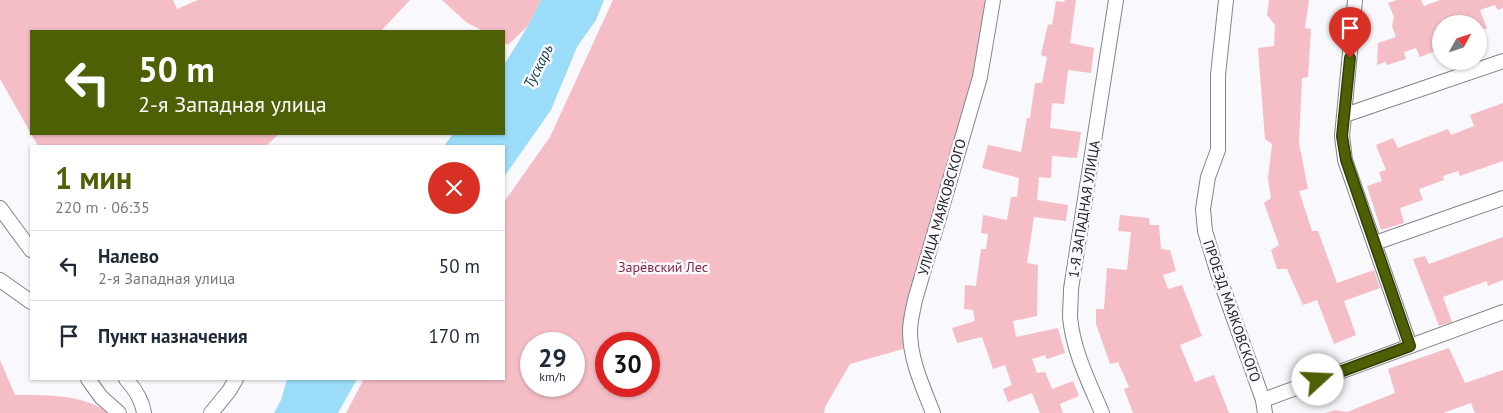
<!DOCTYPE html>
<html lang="ru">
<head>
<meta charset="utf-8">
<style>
	body { margin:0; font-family:"PT Sans",sans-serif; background:#f6f6f7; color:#1f2937; height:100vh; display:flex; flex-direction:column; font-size:19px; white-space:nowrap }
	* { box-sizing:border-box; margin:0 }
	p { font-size:16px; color:#747a83 }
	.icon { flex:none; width:28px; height:28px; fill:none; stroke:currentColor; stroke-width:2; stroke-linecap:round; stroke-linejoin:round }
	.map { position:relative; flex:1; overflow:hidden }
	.panel { position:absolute; left:30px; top:145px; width:475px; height:235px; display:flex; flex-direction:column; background:#fff; border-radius:0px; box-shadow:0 1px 4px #0004 }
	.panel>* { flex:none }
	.hud { position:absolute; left:30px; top:30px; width:475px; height:105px; border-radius:0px; box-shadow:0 1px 4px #0004; background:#4d6006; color:#fff; overflow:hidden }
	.needle { width:32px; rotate:50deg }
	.buttons { position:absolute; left:1432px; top:15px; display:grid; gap:10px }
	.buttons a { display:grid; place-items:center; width:55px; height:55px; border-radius:50%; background:#fff; box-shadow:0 1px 4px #0004; font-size:25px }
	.speed { position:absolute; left:520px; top:332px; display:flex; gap:10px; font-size:25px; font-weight:700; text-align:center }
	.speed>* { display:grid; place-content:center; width:65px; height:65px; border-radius:50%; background:#fff; box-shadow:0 1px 4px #0004; line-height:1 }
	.speed small { font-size:12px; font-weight:400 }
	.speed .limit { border:8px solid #d22; background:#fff; color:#111 }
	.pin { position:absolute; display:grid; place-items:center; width:42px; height:42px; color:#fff; margin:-51px -21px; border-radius:50% 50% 50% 0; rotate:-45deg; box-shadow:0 0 5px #0007 }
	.pin .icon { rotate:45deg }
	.me { position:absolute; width:55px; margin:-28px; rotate:70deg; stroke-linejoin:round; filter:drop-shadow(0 0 4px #0008) }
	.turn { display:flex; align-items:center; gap:18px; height:105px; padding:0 25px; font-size:22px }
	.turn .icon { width:65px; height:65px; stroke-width:2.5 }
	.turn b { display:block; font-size:35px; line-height:42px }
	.round { display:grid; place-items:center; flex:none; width:52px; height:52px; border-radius:26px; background:#f6f6f7 }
	.headline { display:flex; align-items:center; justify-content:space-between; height:85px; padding:0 25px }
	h1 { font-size:30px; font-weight:700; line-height:38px; color:#4d6006 }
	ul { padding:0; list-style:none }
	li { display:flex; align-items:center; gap:15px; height:70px; padding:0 25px; border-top:1px solid #e0e1e3 }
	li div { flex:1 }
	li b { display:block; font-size:19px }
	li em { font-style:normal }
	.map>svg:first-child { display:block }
	.green { fill:#f5bec7; fill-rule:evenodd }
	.water { fill:#9bddf9 }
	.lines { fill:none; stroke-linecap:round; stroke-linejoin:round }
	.street-casing { stroke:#858488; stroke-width:16 }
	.street { stroke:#fff; stroke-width:14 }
	.route-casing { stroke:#323e04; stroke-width:12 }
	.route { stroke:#4d6006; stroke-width:9 }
	.labels { text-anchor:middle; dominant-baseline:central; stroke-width:5; stroke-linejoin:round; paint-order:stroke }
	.street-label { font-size:14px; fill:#242325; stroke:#f9f8fc }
	.park-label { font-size:14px; fill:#852943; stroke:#f9f8fc }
	.water-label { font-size:15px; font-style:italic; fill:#133a49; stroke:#f9f8fc }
</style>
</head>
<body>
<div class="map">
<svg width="1503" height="413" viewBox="0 0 1503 413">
	<rect width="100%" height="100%" fill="#f9f8fc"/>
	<g class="green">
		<path d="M 0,0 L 173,0 L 177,9 L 198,0 L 410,0 L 381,31 L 31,31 L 31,134 L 279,134 L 266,146 L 38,146 L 0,79 Z"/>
		<path d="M 442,0 L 541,0 L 528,26 L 508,45 L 504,42 L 504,31 L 483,31 L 466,22 Z"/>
		<path d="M 613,0 L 986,0 L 973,75 L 909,298 L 903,329 L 903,349 L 850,364 L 825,407 L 824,413 L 346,413 L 364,379 L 504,379 L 504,202 L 550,137 ZM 531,344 L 574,344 L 574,386 L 531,386 ZM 606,344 L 649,344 L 649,386 L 606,386 Z"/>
		<path d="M 1065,0 L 1076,0 L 1070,43 L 1094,48 L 1091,73 L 1068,70 L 1064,104 L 1052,103 L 1050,128 L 1081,132 L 1077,158 L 1052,156 L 1051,178 L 1039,177 L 1037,200 L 1068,205 L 1066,221 L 1034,217 L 1027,263 L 1038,265 L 1037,316 L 1013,321 L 1016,337 L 1058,328 L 1065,353 L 1047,359 L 1045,355 L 1032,359 L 1037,373 L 1045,372 L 1052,389 L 1073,381 L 1079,396 L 1060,404 L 1063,413 L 1040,413 L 1032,393 L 1008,402 L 1003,389 L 1012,385 L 1005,365 L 993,369 L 982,337 L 957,343 L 952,328 L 975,321 L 973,310 L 964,309 L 965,285 L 976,286 L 981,249 L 986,249 L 988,234 L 981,233 L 983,215 L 1007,220 L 1011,197 L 1017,197 L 1019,178 L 982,168 L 988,145 L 1021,152 L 1027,118 L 1030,118 L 1035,83 L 1042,83 L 1047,57 L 1041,55 L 1048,24 L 1052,25 L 1056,1 L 1064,2 Z"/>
		<path d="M 1269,0 L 1309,0 L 1305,28 L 1311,29 L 1308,77 L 1302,78 L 1299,143 L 1308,189 L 1299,191 L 1312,231 L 1318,231 L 1337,283 L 1374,270 L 1380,288 L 1344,301 L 1356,335 L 1334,344 L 1317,300 L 1303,305 L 1287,269 L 1277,269 L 1271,250 L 1279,245 L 1264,203 L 1271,198 L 1268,179 L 1272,144 L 1265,139 L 1258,48 L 1274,46 L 1275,25 L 1267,15 Z"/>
		<path d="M 1397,0 L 1421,0 L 1424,6 L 1440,0 L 1503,0 L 1503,8 L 1498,10 L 1495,5 L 1480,10 L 1487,28 L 1479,31 L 1479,24 L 1441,24 L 1441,49 L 1420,57 L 1416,48 L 1404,52 L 1406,59 L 1387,65 L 1385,62 L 1377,65 L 1378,43 L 1396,37 L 1392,26 L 1394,17 L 1388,3 Z"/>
		<path d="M 1503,103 L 1503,161 L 1460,176 L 1458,171 L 1443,176 L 1444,180 L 1419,189 L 1423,200 L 1400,208 L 1404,223 L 1381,230 L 1367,186 L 1382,181 L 1379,172 L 1386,170 L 1376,145 L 1393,138 L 1398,148 L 1448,129 L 1451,135 L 1474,126 L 1470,115 Z"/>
		<path d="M 1120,215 L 1149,218 L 1150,225 L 1159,225 L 1161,249 L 1170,250 L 1176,271 L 1163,275 L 1168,289 L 1182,285 L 1202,336 L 1180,345 L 1195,382 L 1214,375 L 1229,413 L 1133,413 L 1124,389 L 1129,387 L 1118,362 L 1110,364 L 1096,324 L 1096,309 L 1104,309 L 1107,268 L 1127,270 L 1131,232 L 1118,231 Z"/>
		<path d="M 1503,237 L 1503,280 L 1488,286 L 1487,281 L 1443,297 L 1452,322 L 1439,326 L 1413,259 L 1425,256 L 1429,264 Z"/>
		<path d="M 1449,348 L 1465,383 L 1503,370 L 1503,413 L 1475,413 L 1471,403 L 1443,413 L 1325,413 L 1335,410 L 1347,412 L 1395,393 L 1388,369 Z"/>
		<path d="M 0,360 L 15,395 C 48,395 81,394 110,413 L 0,413 Z"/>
	</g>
	<g class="water">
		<path d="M 541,0 L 604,0 L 596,20 L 577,47 L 551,110 L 504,177 L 504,146 L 444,146 L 453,134 L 504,134 L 504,65 L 528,26 Z"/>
		<path d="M 287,379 L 357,379 L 338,413 L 274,413 L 281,400 Z"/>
	</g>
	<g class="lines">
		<defs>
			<g id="street">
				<path d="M 1226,0 L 1218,75 L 1218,150 L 1208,177 L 1203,209 L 1205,231 L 1218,274 L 1263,400 L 1265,413"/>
				<path d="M 1355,0 L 1342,136 L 1345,160 L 1410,346"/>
				<path d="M 1345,115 L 1503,61"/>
				<path d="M 0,208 L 31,250"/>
				<path d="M 1375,243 L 1503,198"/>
				<path d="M 0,280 L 31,302"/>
				<path d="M 88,379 L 101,397 L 119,413"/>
				<path d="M 126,379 C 135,389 142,399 144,413"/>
				<path d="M 1263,400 L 1503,312"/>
				<path d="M 211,413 L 229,391 L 236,379"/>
				<path d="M 933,413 C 923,387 910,360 910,331 C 910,321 913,310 915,300 L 980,77 L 993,0"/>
				<path d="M 1102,413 C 1089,382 1073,351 1070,317 C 1070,308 1071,298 1071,289 L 1116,0"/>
			</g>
		</defs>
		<use href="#street" class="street-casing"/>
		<use href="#street" class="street"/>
	</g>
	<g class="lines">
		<defs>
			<path id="route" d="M 1318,380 L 1410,346 L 1346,160 L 1342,136 L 1350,58"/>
		</defs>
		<use href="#route" class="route-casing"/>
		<use href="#route" class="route"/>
	</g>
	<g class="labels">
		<g class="street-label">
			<text transform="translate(942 207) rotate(-74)">УЛИЦА МАЯКОВСКОГО</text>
			<text transform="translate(1084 209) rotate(-81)">1-Я ЗАПАДНАЯ УЛИЦА</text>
			<text transform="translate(1232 311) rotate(71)">ПРОЕЗД МАЯКОВСКОГО</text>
		</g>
		<g class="park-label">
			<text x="663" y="267">Зарёвский Лес</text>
		</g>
		<g class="water-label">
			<text transform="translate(538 66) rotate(-63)">Тускарь</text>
		</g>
	</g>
</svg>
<div class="buttons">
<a><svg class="needle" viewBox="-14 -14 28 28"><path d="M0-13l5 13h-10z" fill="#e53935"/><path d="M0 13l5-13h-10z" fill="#747a83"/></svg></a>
</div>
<div class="speed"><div>29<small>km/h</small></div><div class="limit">30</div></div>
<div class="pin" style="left:1350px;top:58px;background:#d93025"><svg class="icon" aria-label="arrive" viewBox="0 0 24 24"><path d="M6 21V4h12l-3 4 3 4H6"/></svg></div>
<svg class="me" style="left:1318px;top:380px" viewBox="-20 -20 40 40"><circle r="19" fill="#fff"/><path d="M0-13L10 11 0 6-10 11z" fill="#4d6006"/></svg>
<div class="hud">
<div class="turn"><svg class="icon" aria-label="left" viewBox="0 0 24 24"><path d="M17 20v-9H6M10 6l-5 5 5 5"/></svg><div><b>50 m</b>2-я Западная улица</div></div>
</div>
<section class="panel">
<div class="headline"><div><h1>1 мин</h1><p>220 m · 06:35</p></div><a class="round" style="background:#d93025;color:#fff"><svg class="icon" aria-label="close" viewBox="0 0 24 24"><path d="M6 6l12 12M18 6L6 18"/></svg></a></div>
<ul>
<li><svg class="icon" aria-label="left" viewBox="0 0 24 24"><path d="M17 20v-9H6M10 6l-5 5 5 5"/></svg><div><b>Налево</b><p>2-я Западная улица</p></div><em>50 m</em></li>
<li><svg class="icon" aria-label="arrive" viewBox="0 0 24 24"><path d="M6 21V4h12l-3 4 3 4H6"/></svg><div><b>Пункт назначения</b></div><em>170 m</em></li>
</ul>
</section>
</div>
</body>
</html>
